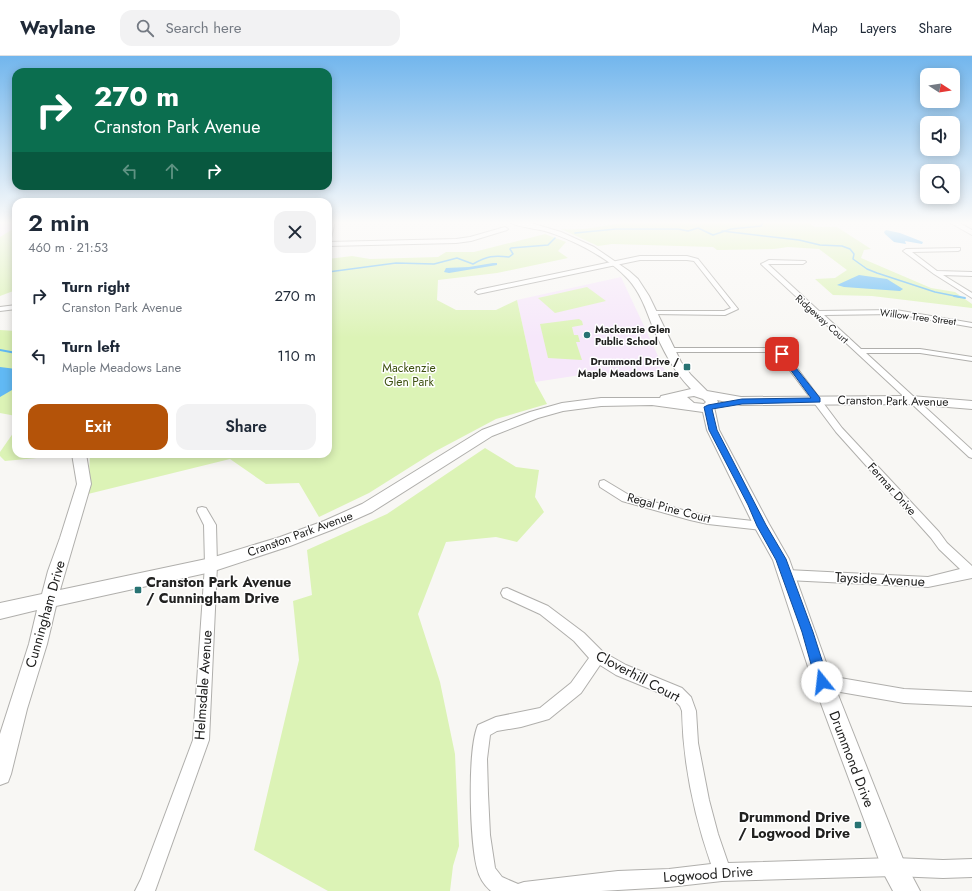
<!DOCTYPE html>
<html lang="en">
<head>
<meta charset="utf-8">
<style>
	body { margin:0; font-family:Jost,sans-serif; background:#f2f2f3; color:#1f2937; height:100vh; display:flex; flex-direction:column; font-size:15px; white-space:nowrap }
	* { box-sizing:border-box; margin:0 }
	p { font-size:13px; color:#747a83 }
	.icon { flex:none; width:22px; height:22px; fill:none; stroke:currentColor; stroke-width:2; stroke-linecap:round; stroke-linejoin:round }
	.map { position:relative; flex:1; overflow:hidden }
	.side { position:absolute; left:12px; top:142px; width:320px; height:260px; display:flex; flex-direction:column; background:#fff; border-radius:12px; box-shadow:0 2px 10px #0003 }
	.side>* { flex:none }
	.hud { position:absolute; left:12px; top:12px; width:320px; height:122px; border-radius:12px; box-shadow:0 2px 10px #0003; background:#0b6e4f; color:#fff; overflow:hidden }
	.needle { width:26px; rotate:102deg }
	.buttons { position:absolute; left:920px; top:12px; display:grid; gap:8px }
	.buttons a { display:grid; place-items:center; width:40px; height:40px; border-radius:8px; background:#fff; box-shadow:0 2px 10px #0003; font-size:20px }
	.pin { position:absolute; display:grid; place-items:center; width:34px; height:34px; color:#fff; margin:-17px; border-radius:8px; box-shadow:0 2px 6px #0006 }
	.me { position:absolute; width:44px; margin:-22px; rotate:344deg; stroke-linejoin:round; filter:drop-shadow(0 0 3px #0008) }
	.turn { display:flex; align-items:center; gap:14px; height:84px; padding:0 16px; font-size:18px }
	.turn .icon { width:52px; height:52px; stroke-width:2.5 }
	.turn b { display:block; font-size:28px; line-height:34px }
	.lanes { display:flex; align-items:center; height:38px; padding:0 16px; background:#0003; justify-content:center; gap:20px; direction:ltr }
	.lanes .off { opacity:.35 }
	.round { display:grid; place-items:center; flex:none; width:42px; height:42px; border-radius:12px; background:#f2f2f3 }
	.headline { display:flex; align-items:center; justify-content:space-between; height:68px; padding:0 16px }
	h1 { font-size:24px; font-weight:600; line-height:30px }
	.action { display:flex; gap:8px; margin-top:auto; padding:8px 16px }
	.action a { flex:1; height:46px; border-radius:12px; background:#b45309; color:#fff; font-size:16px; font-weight:600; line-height:46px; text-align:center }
	.action a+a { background:#f2f2f3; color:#1f2937 }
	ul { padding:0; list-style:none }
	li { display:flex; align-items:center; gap:12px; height:60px; padding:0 16px }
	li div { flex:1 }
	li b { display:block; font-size:15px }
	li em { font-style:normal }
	header { display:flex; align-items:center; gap:24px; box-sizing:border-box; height:56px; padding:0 20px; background:#fff; border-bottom:1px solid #e0e1e3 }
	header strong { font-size:19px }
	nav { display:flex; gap:22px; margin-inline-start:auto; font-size:14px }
	.search { width:280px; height:36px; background:#f2f2f3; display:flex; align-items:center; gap:10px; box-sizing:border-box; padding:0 14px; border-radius:12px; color:#747a83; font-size:15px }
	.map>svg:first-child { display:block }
	.education { fill:#f6e7fa }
	.green { fill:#dcf3b6 }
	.water { fill:#61b9f4 }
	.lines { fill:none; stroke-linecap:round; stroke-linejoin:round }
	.stream-far1 { stroke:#61b9f4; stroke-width:1.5 }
	.stream { stroke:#61b9f4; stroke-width:2 }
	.street-casing { stroke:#b0afac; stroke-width:2 }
	.secondary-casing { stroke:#b0afac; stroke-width:2 }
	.street { fill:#fff; fill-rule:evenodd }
	.secondary { fill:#fff; fill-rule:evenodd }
	.route { fill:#1a73e8; stroke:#114b97 }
	.poi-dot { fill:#287373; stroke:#fff; stroke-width:1.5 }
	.labels { text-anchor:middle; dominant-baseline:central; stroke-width:3; stroke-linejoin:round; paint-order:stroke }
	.far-street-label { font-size:10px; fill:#212120; stroke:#fff }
	.far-poi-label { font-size:10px; font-weight:bold; fill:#212120; stroke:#fff; text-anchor:start }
	.park-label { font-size:12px; fill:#3f5212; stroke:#fff }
	.street-label { font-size:12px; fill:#212120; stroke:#fff }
	.near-street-label { font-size:14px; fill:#212120; stroke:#fff }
	.near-poi-label { font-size:14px; font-weight:bold; fill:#212120; stroke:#fff; text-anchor:start }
</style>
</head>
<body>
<header>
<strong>Waylane</strong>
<div class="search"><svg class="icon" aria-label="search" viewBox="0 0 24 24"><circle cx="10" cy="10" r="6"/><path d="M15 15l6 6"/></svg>Search here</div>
<nav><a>Map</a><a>Layers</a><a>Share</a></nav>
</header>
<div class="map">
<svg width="972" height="835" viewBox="0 0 972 835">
	<rect width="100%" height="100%" fill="#f8f7f4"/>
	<g class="education">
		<path d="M 0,165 L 16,165 L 16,171 L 0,181 Z"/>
		<path d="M 621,221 L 665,315 L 587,318 L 535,326 L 517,244 Z"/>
	</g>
	<g class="green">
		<path d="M 636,165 L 806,165 L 815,171 L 837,171 L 871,193 L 864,194 L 861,202 L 931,232 L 955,236 L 972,248 L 972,252 L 872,240 L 833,239 L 815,223 L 835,222 L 847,214 L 819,193 L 788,191 L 774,193 L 717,194 L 713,191 L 612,188 L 598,190 L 561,173 C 587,176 610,167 636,165 Z"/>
		<path d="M 16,171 L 16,234 L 0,240 L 0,181 Z"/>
		<path d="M 545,178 L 566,186 L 558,195 L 568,202 L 497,217 L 438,224 L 437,244 L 456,254 L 496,254 L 517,244 L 535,326 L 547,348 L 496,363 L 434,396 L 369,437 L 319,461 L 299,427 L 266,428 L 230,403 L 88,438 L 90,398 L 328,398 L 328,203 L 352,200 L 370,203 L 438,201 L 446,196 L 474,196 Z"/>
		<path d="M 587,231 L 606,245 L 555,257 L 538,242 Z"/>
		<path d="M 579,263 L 582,265 L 583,269 L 572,271 L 574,279 L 578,279 L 580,286 L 576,286 L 582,304 L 548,302 L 540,268 Z"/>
		<path d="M 0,274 L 16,275 L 16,360 L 0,357 Z"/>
		<path d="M 16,373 L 16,398 L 58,398 L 58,400 L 5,405 L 0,400 L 0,396 Z"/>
		<path d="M 485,392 L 516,411 L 539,414 L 535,441 L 544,456 L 517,486 L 496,481 L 446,486 L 418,558 L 440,626 L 455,698 L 459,790 L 453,810 L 450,835 L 328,835 L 254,794 L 299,604 L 293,545 L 312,539 L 307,494 L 387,458 Z"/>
	</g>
	<g class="water">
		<path d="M 886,174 L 900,177 L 923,186 L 922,188 L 905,185 L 906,188 L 894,186 L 885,178 L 884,176 Z"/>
		<path d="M 493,207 L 497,207 L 497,209 L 449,217 L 444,216 L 446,212 L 469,211 Z"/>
		<path d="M 859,219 L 887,223 L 903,233 L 900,235 L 844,231 L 837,229 Z"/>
		<path d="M 0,311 L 16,313 L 12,334 L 0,341 Z"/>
	</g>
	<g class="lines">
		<g class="stream-far1">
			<path d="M 722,175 L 799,184 L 820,189 L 842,190 L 850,193 L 854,198 L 853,203 L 867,213 L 877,217 L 935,236 L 960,241"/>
			<path d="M 575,177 L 616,173 L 678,173 L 688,175 L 698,172 L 713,179 L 731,173 L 761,170 L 764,165"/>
			<path d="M 328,216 L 396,207 L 434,208 L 457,202 L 473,208 C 487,200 494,199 509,201 L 513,198 L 510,193 L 511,192 L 548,189 L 555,182"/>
		</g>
		<g class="stream">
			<path d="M 954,240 L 965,242"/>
			<path d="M 0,294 L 16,297"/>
		</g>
		<defs>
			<g id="street">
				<path d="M 330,165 L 335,165 L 331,182 L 328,184 L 328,173 Z"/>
				<path d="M 505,171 L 508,173 L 507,174 L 471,185 L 456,187 L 328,190 L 328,186 L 456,183 L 470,181 Z"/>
				<path d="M 960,192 L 960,194 L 958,195 L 912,196 L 937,215 L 972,216 L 972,220 L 943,219 L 972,237 L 972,242 L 934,218 L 903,195 L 906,193 Z"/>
				<path d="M 640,200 L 687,200 L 698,203 L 738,253 L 725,259 L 651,258 L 651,256 L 653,255 L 724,255 L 731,252 L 694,205 L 687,204 L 640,204 L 478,238 L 475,236 L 478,234 Z"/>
				<path d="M 769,204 L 805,205 L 806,206 L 803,208 L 768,208 L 819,255 L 896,254 L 972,267 L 972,271 L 896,258 L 824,259 L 861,293 L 920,293 L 972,301 L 972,305 L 920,297 L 866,297 L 972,394 L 972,402 L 969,401 L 761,208 Z"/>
				<path d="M 16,249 L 16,253 L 0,255 L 0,251 Z"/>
				<path d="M 667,292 L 765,292 L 776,293 L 785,296 L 842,372 L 939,476 L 947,487 L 972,510 L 972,522 L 928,531 L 787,524 L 783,523 L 781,519 L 783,515 L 787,514 L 928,521 L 960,513 L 939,493 L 931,482 L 836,376 L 779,300 L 774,297 L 765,296 L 670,296 L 666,294 Z"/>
				<path d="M 604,424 L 629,439 L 690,456 L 708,460 L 762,466 L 766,467 L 768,470 L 766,473 L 762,474 L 708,468 L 690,464 L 622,445 L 600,431 L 599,428 L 600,425 Z"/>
				<path d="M 202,451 L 206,452 L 216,469 L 217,509 L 209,684 L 155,835 L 135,835 L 141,823 L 193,684 L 205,509 L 204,469 L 197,455 L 198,452 Z"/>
				<path d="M 507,532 L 548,550 L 584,577 L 603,596 L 626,609 L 682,632 L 691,641 L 696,655 L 698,687 L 709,744 L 718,778 L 728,807 L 894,802 L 943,804 L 972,803 L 972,821 L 943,822 L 894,820 L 722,825 L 669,831 L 601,835 L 491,835 C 484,829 479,821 477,812 C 470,784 467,695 478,669 L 496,661 L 540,652 L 571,627 L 589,602 L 574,585 L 540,558 L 503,541 L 501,537 L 503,533 ZM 600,609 L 616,619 L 672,642 L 680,650 L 682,655 C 683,707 694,759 711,808 L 669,813 L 618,815 L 524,826 L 518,828 L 502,821 L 495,812 L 490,779 L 488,738 L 487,703 L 490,679 L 497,675 L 521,671 L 549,663 L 581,637 Z"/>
				<path d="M 823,619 L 904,633 L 972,636 L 972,650 L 904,647 L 823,633 L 818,631 L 816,626 L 818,621 Z"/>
			</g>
			<g id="secondary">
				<path d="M 507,165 L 524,165 L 561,176 L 594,191 L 629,215 L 638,223 L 649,240 L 681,306 L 691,319 L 707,335 L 741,341 L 911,340 L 972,345 L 972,353 L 911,348 L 741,349 L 717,344 L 718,346 L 714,351 L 719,374 L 769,468 L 789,503 L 833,626 L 903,803 L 920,835 L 893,835 L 885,820 L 813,626 L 773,504 L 754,470 L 707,374 L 703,356 L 652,349 L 601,350 L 563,355 L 538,362 L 492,380 L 372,456 L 334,473 L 290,490 L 211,516 L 56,550 L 47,588 L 27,653 L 11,718 L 8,726 L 0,729 L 0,678 L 29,588 L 37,554 L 0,563 L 0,547 L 42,538 L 48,515 L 60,482 L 77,428 L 72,398 L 86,398 L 91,428 L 60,534 L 211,502 L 280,481 L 324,465 L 362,448 L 482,374 L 530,356 L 562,347 L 601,342 L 660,342 L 661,340 L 691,333 C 673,315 662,292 652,269 C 646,253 640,236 628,223 C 609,202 572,183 545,175 C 534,172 515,171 507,165 ZM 694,340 L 703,343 L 706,346 L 704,348 L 694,347 L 687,341 Z"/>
				<path d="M 947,165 L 956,165 L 972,174 L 972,179 Z"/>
			</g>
		</defs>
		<use href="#street" class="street-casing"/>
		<use href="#secondary" class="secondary-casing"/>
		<use href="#street" class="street"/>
		<use href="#secondary" class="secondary"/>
	</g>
	<linearGradient id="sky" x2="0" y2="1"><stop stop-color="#72b6ed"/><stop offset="0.59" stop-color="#fcfbfa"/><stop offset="1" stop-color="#fcfbfa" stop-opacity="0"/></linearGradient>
	<rect width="972" height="282" fill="url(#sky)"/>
	<path class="route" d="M 782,296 L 784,297 L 820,342 L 820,346 L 742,348 L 712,353 L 717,374 L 766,469 L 786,503 L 813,576 L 829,626 L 827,631 L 822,632 L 818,631 L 816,626 L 802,576 L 776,504 L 757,470 L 748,449 L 709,374 L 704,351 L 708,349 L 742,343 L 811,342 L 779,298 Z"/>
	<g class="poi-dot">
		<circle cx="587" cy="279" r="4"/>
		<rect x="683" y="307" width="8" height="8" rx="2"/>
		<rect x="134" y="530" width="8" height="8" rx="2"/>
		<rect x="854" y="765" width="8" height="8" rx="2"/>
	</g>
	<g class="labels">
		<g class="far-street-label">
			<text transform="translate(918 261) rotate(7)">Willow Tree Street</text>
			<text transform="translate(822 263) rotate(42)">Ridgeway Court</text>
		</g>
		<g class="far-poi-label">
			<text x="595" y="273">Mackenzie Glen<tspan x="595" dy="12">Public School</tspan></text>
			<text x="679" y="305" text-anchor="end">Drummond Drive /<tspan x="679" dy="12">Maple Meadows Lane</tspan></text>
		</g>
		<g class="park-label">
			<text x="409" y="312">Mackenzie<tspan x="409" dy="14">Glen Park</tspan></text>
		</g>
		<g class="street-label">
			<text transform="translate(893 345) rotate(1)">Cranston Park Avenue</text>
			<text transform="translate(892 433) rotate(48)">Fermar Drive</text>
			<text transform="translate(669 452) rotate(15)">Regal Pine Court</text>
			<text transform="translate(300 478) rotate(-20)">Cranston Park Avenue</text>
		</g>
		<g class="near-street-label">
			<text transform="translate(880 523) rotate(3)">Tayside Avenue</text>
			<text transform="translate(45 558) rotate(-74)">Cunningham Drive</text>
			<text transform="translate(638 620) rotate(28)">Cloverhill Court</text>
			<text transform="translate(203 629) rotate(-86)">Helmsdale Avenue</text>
			<text transform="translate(852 703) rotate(69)">Drummond Drive</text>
			<text transform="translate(708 818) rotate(-4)">Logwood Drive</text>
		</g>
		<g class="near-poi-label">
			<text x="146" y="526">Cranston Park Avenue<tspan x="146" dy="16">/ Cunningham Drive</tspan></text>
			<text x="850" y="761" text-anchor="end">Drummond Drive<tspan x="850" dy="16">/ Logwood Drive</tspan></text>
		</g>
	</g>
</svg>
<div class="buttons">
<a><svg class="needle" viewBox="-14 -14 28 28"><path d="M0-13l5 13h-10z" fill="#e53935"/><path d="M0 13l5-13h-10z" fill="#747a83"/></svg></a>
<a><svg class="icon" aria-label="sound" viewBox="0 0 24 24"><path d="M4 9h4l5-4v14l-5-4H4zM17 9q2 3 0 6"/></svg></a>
<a><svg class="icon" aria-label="search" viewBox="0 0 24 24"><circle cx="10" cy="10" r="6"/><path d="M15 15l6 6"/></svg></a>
</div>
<div class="pin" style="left:782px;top:298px;background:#d93025"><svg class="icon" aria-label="arrive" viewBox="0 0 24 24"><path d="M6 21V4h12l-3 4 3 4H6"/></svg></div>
<svg class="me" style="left:822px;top:626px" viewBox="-20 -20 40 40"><circle r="19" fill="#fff"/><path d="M0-13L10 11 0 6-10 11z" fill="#1a73e8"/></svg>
<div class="hud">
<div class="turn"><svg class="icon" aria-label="right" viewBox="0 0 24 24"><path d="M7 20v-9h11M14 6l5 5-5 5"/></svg><div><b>270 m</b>Cranston Park Avenue</div></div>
<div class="lanes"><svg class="icon off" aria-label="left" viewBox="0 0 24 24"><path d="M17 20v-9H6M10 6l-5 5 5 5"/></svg><svg class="icon off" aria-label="ahead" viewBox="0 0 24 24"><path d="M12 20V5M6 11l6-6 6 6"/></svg><svg class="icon" aria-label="right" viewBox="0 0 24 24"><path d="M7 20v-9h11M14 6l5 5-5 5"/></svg></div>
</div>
<section class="side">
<div class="headline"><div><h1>2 min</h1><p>460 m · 21:53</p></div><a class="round"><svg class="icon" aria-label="close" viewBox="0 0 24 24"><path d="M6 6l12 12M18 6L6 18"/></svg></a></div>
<ul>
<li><svg class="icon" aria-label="right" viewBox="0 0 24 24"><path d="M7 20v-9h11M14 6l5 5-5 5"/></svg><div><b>Turn right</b><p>Cranston Park Avenue</p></div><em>270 m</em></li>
<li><svg class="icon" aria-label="left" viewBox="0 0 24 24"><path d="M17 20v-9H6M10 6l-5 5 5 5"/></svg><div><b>Turn left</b><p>Maple Meadows Lane</p></div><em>110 m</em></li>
</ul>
<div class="action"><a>Exit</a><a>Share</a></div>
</section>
</div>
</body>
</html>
